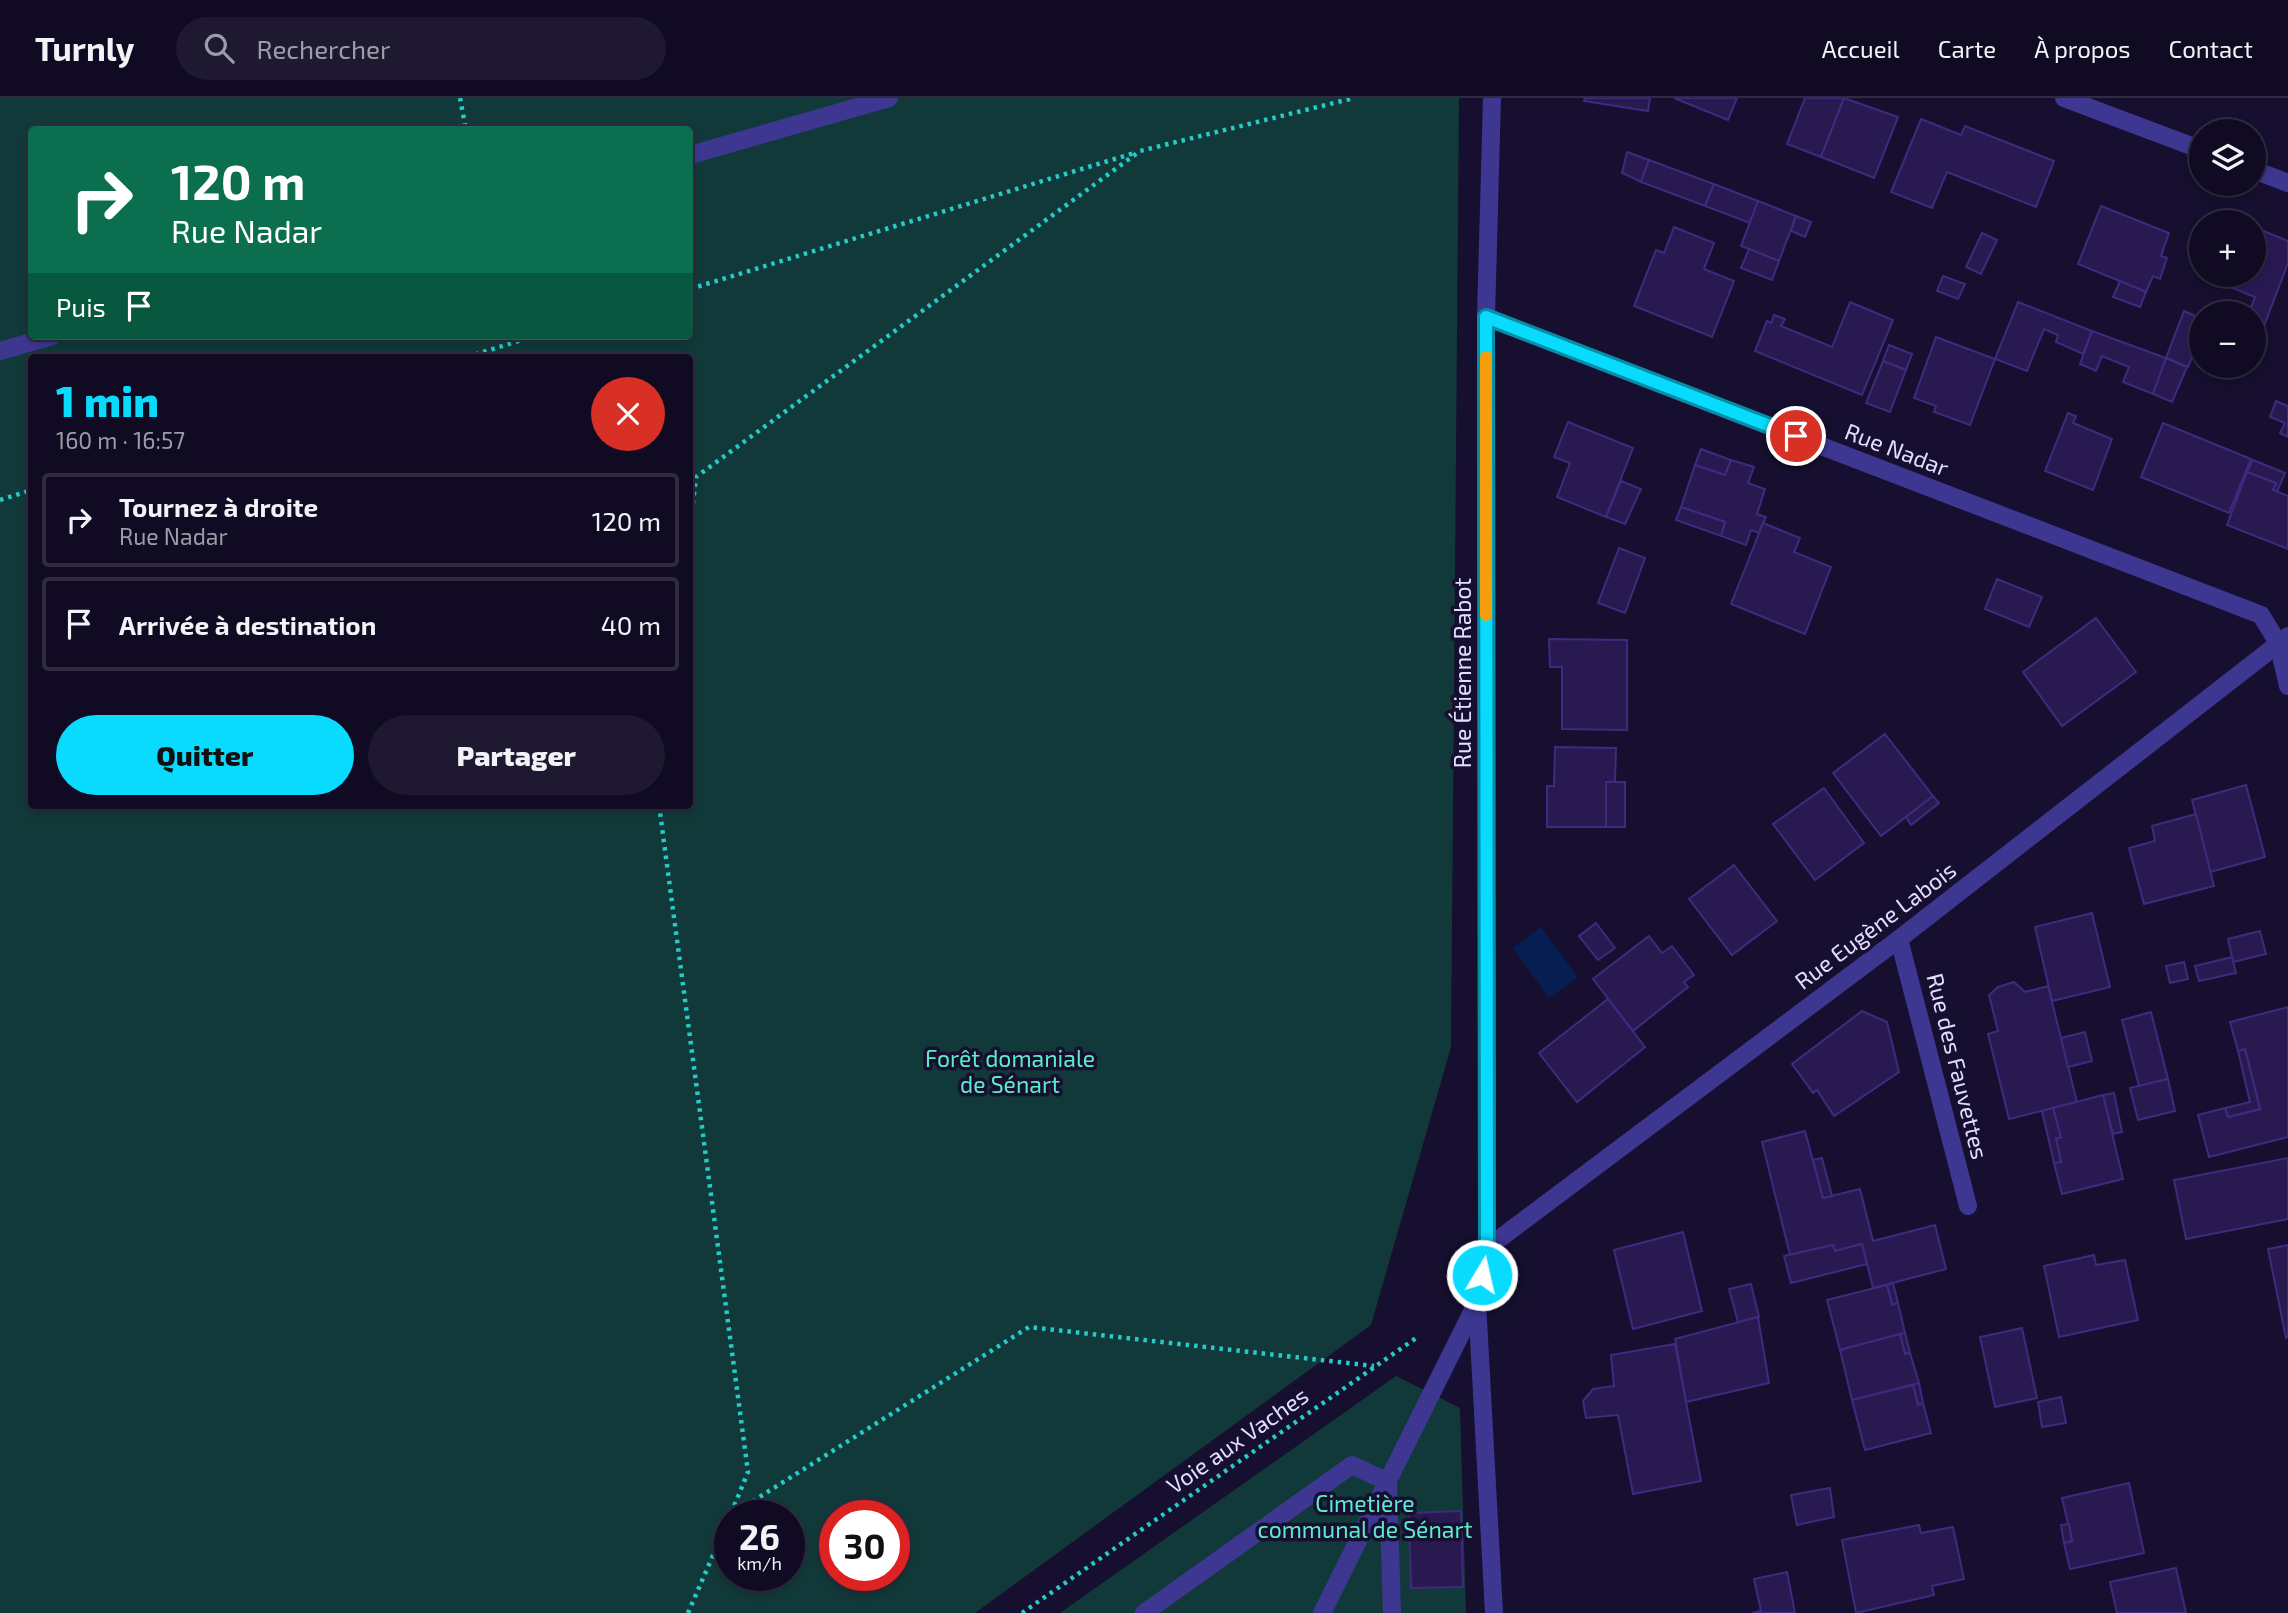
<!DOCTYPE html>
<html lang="fr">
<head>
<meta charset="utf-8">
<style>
	body { margin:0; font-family:"Exo 2",sans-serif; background:#1e1930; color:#f1f3f6; height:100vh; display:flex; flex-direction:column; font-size:26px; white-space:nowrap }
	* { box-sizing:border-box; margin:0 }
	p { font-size:23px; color:#9c9ba6 }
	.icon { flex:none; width:38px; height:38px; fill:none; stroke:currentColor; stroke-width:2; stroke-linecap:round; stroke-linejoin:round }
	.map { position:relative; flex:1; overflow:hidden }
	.details { position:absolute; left:28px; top:256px; width:665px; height:455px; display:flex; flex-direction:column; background:#100b23; border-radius:7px; box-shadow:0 4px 10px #0003,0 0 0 2px #302b41 }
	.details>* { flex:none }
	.guide { position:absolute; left:28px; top:28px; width:665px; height:214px; border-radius:7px; box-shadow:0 4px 10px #0003,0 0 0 2px #302b41; background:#0b6e4f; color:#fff; overflow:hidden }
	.buttons { position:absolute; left:2189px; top:21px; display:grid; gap:14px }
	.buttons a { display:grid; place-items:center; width:77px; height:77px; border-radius:50%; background:#100b23; box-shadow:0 4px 10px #0003,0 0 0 2px #302b41; font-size:35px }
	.speed { position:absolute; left:714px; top:1402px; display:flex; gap:14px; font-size:35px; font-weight:700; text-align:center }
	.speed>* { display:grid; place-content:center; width:91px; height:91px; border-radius:50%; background:#100b23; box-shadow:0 4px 10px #0003,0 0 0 2px #302b41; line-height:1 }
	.speed small { font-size:18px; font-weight:400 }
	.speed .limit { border:10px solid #d22; background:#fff; color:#111 }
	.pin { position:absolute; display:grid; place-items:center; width:60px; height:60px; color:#fff; margin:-30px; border:4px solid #fff; border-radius:50%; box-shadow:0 2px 7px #0007 }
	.me { position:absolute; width:77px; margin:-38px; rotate:9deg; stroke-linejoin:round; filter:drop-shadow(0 0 5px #0008) }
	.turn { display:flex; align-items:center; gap:24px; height:147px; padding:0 28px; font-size:32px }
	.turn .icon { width:91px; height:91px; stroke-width:2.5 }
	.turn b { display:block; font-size:49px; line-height:60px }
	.then { display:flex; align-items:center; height:66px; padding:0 28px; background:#0003; gap:14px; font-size:26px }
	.round { display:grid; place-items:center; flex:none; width:74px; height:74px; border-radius:37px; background:#1e1930 }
	.summary { display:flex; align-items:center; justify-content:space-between; height:119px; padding:0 28px }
	h1 { font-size:42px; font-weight:800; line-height:52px; color:#09dbff }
	.action { display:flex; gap:14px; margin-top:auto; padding:14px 28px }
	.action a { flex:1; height:80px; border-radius:42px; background:#09dbff; color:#111; font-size:28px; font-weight:800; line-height:80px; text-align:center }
	.action a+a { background:#1e1930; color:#f1f3f6 }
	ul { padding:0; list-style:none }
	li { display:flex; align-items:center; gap:21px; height:94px; margin:0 14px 10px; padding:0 14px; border:4px solid #302b41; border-radius:7px }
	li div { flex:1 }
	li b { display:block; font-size:26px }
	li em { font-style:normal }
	header { display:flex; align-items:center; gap:42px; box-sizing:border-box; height:98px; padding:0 35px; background:#100b23; border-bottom:2px solid #302b41 }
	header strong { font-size:33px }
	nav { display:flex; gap:38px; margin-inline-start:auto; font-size:24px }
	.search { width:490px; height:63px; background:#1e1930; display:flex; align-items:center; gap:18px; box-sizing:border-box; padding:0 24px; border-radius:38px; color:#9c9ba6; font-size:26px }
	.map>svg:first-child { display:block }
	.green { fill:#123939; fill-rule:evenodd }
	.water { fill:#061e51 }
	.building { fill:#281a51; stroke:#3f2a7f; stroke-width:2 }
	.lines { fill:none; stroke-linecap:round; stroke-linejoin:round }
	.path { stroke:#26cbc8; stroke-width:4.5; stroke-dasharray:3.5 5; stroke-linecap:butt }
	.lane { stroke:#3e3792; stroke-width:18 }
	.street { stroke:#3e3792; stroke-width:18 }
	.route-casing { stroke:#068ea6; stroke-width:18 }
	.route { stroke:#09dbff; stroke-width:12 }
	.slow { stroke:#f59e0b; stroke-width:12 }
	.labels { text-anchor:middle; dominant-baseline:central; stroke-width:7; stroke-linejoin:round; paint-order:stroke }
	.street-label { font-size:23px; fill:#e3ddff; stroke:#160f2f }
	.park-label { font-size:23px; fill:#5debce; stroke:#160f2f }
</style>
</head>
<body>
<header>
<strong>Turnly</strong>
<div class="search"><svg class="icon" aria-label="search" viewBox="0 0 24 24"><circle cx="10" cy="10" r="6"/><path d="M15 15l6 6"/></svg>Rechercher</div>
<nav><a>Accueil</a><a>Carte</a><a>À propos</a><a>Contact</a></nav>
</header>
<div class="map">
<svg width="2288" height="1515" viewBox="0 0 2288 1515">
	<rect width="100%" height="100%" fill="#160f2f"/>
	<g class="green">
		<path d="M 0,0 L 1459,0 L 1451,949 L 1371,1227 L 975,1515 L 0,1515 ZM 32,32 L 690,32 L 690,238 L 32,238 ZM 32,259 L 690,259 L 690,707 L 32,707 ZM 730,1418 L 789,1418 L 789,1477 L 730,1477 ZM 835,1418 L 894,1418 L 894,1477 L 835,1477 Z"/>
		<path d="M 1396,1278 L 1460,1310 L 1466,1515 L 1060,1515 Z"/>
	</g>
	<path class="water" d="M 1541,829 L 1578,879 L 1549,900 L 1513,850 Z"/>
	<g class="building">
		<path d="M 1585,0 L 1650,0 L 1648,13 L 1584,3 Z"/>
		<path d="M 1674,0 L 1737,0 L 1728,22 Z"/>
		<path d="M 1805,0 L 1844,0 L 1821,59 L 1787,46 Z"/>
		<path d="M 1844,0 L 1898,19 L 1874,80 L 1821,59 Z"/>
		<path d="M 1921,21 L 1961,37 L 1965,28 L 2054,63 L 2036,109 L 1947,74 L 1932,110 L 1891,94 Z"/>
		<path d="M 1627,54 L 1649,62 L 1641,84 L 1622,75 Z"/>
		<path d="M 1649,62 L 1714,86 L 1705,108 L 1641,84 Z"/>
		<path d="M 1714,86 L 1758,103 L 1750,125 L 1705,108 Z"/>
		<path d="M 1758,103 L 1796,118 L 1779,163 L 1741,148 Z"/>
		<path d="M 2101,108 L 2169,135 L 2161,158 L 2167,160 L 2160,181 L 2153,178 L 2146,194 L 2078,166 Z"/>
		<path d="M 1796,118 L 1811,124 L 1805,139 L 1791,133 Z"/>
		<path d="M 1674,129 L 1714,145 L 1704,171 L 1734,183 L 1712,239 L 1634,208 L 1656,152 L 1664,155 Z"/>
		<path d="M 2254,129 L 2288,143 L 2288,165 L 2262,233 L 2254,229 L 2254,215 L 2249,215 L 2255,199 L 2218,184 L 2221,177 L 2254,177 Z"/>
		<path d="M 1982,135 L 1997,142 L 1981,176 L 1966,169 Z"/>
		<path d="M 1749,151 L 1779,163 L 1772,182 L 1741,170 Z"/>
		<path d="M 1943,178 L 1965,186 L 1958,201 L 1937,193 Z"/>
		<path d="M 2120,183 L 2146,194 L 2140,209 L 2113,199 Z"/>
		<path d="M 1850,204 L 1893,222 L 1862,297 L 1755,253 L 1767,223 L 1771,225 L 1774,217 L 1785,221 L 1781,228 L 1832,249 Z"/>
		<path d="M 2018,204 L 2092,233 L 2083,256 L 2056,244 L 2058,237 L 2044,231 L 2027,273 L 1995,261 Z"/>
		<path d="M 2184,213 L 2202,221 L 2202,236 L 2188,269 L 2166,260 Z"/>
		<path d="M 2092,233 L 2166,260 L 2153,296 L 2123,284 L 2129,269 L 2102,258 L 2096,273 L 2080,266 Z"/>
		<path d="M 1936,239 L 1995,261 L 1970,327 L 1934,314 L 1936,308 L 1914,300 Z"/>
		<path d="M 1889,247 L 1912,256 L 1906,272 L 1883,263 Z"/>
		<path d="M 2166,260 L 2187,269 L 2172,304 L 2153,296 Z"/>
		<path d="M 1883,263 L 1906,272 L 1890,314 L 1866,305 Z"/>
		<path d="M 2276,303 L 2288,308 L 2288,339 L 2280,335 L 2285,325 L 2270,319 Z"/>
		<path d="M 2068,315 L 2076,318 L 2073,325 L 2112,341 L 2093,392 L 2045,373 Z"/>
		<path d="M 1568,324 L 1633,350 L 1606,419 L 1557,399 L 1570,365 L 1554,359 Z"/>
		<path d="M 2163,325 L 2251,361 L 2229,415 L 2141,379 Z"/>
		<path d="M 1701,351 L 1731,362 L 1725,377 L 1695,367 Z"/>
		<path d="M 1731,362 L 1754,369 L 1748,385 L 1765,391 L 1757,416 L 1766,419 L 1759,435 L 1751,432 L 1746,447 L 1721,438 L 1725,424 L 1681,409 L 1695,367 L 1725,377 Z"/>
		<path d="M 2253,362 L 2285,375 L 2277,394 L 2273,392 L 2276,385 L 2247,374 Z"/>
		<path d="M 2247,374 L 2276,385 L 2273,392 L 2288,398 L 2288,451 L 2227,427 Z"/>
		<path d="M 1621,383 L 1641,391 L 1625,426 L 1606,419 Z"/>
		<path d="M 1681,409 L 1725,424 L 1721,438 L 1676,422 Z"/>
		<path d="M 1763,425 L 1800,440 L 1794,454 L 1831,469 L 1805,536 L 1731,506 Z"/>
		<path d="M 1619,450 L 1645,460 L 1625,515 L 1598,505 Z"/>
		<path d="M 1997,481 L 2042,499 L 2029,529 L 1985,511 Z"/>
		<path d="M 2096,520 L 2136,574 L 2062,628 L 2023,574 Z"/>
		<path d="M 1549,541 L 1627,542 L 1627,632 L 1562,631 L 1562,569 L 1550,569 Z"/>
		<path d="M 1885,636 L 1933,698 L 1881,738 L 1833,675 Z"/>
		<path d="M 1555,649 L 1616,650 L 1615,684 L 1606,684 L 1606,729 L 1547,729 L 1547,688 L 1554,688 Z"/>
		<rect x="1606" y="684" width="19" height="45"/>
		<path d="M 2246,687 L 2265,759 L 2210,774 L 2192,702 Z"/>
		<path d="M 1824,690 L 1864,745 L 1815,782 L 1773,726 Z"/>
		<path d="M 1933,698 L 1939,705 L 1911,727 L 1906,719 Z"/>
		<path d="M 2196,716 L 2214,788 L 2144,806 L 2129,750 L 2155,743 L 2152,728 Z"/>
		<path d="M 1734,767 L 1777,823 L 1732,857 L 1689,801 Z"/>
		<path d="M 2092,815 L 2110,889 L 2052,903 L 2035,829 Z"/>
		<path d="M 1596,825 L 1615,850 L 1598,862 L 1579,838 Z"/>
		<path d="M 2260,833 L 2266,856 L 2233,864 L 2228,841 Z"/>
		<path d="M 1649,838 L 1662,855 L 1672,848 L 1694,877 L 1684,884 L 1688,889 L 1633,933 L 1593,881 Z"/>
		<path d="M 2232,859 L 2236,875 L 2199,883 L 2195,868 Z"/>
		<path d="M 2184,864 L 2188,881 L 2170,885 L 2166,868 Z"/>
		<path d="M 2014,884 L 2025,894 L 2048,888 L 2077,1004 L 2009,1021 L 1988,936 L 1998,933 L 1989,897 L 1998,889 Z"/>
		<path d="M 1608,901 L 1645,949 L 1577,1004 L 1539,955 Z"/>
		<path d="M 2288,909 L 2288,1039 L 2209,1059 L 2198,1017 L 2225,1010 L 2228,1019 L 2260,1011 L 2245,951 L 2238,953 L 2230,924 Z"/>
		<path d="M 1862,913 L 1887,924 L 1899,974 L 1834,1018 L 1817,992 L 1813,995 L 1792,966 Z"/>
		<path d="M 2151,914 L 2168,981 L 2139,988 L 2122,922 Z"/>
		<path d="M 2085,934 L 2092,963 L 2068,969 L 2061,940 Z"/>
		<path d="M 2245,951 L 2260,1011 L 2228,1019 L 2225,1010 L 2250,1004 L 2238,953 Z"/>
		<path d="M 2168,981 L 2175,1013 L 2138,1022 L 2130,990 Z"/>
		<path d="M 2114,995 L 2122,1034 L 2113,1036 L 2103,997 Z"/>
		<path d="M 2103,997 L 2123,1081 L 2062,1096 L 2054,1065 L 2061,1064 L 2056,1040 L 2061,1040 L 2053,1010 Z"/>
		<path d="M 2053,1010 L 2061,1040 L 2056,1040 L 2061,1064 L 2054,1065 L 2042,1013 Z"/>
		<path d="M 1805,1033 L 1823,1100 L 1860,1091 L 1873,1143 L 1935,1127 L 1946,1171 L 1873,1190 L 1862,1146 L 1835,1153 L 1833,1147 L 1790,1157 L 1762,1044 Z"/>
		<path d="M 1822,1060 L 1832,1098 L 1823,1100 L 1813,1062 Z"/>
		<path d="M 2288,1060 L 2288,1121 L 2186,1141 L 2174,1082 Z"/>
		<path d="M 1683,1134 L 1702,1213 L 1633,1231 L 1614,1152 Z"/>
		<path d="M 1862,1146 L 1867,1166 L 1791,1185 L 1784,1158 L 1833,1147 L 1835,1153 Z"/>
		<path d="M 2288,1147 L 2288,1239 L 2286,1240 L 2268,1151 Z"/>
		<path d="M 2094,1157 L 2096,1167 L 2125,1162 L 2138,1222 L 2059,1239 L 2044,1168 Z"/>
		<path d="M 1893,1185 L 1898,1205 L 1892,1207 L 1887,1187 Z"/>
		<path d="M 1751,1186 L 1759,1219 L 1738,1224 L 1729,1191 Z"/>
		<path d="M 1887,1187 L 1892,1207 L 1898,1205 L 1905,1235 L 1840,1252 L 1827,1202 Z"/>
		<path d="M 1758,1219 L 1769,1285 L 1686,1304 L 1675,1241 Z"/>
		<path d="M 2022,1230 L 2037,1300 L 1995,1309 L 1980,1239 Z"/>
		<path d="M 1905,1235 L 1910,1255 L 1905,1256 L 1900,1236 Z"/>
		<path d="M 1900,1236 L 1905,1256 L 1910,1255 L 1919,1285 L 1852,1302 L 1840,1252 Z"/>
		<path d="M 1675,1246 L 1701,1383 L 1633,1396 L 1618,1317 L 1586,1320 L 1583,1303 L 1593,1291 L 1614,1288 L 1611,1257 Z"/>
		<path d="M 1919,1285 L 1923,1305 L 1918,1307 L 1913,1287 Z"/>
		<path d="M 1913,1287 L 1918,1307 L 1923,1305 L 1931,1335 L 1865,1352 L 1852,1302 Z"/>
		<path d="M 2061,1299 L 2066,1325 L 2042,1329 L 2038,1304 Z"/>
		<path d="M 2129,1385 L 2144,1455 L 2070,1471 L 2064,1445 L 2072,1443 L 2062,1400 Z"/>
		<path d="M 1830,1390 L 1834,1419 L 1797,1427 L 1791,1397 Z"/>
		<path d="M 1461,1413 L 1463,1489 L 1411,1490 L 1409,1415 Z"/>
		<path d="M 2069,1426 L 2072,1443 L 2064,1445 L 2061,1427 Z"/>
		<path d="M 1919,1427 L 1921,1435 L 1953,1429 L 1964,1481 L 1932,1488 L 1934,1497 L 1856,1515 L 1842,1442 Z"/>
		<path d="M 2176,1470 L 2186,1515 L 2117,1515 L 2110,1484 Z"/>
		<path d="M 1787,1474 L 1795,1515 L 1752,1515 L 1761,1513 L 1754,1481 Z"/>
	</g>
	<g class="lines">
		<g class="path">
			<path d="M 460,0 L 466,32"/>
			<path d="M 690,191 L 1134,55"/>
			<path d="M 467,259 L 535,238"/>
			<path d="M 0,402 L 32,392"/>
			<path d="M 690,431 L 696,379 L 1140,53 L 1354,0"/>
			<path d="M 659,707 L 748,1374 L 730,1418"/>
			<path d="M 731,1417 L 1029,1229 L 1374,1268"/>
			<path d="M 688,1515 L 730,1418"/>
			<path d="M 1022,1515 L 1419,1238"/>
		</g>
		<g class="lane">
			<path d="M 1144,1515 L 1352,1367 L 1388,1384 L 1392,1515"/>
			<path d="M 1322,1515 L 1477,1204"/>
		</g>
		<g class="street">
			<path d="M 1492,0 L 1486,219 L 1487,1150 L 1477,1204 L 1494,1515"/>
			<path d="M 2064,0 L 2202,52"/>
			<path d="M 690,57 L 889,0"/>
			<path d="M 2254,72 L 2288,85"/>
			<path d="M 1486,219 L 2261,517 L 2278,545 L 2288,588"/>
			<path d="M 0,253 L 52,238"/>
			<path d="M 1899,841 L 1968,1108"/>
			<path d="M 1487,1150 L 1899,841 L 2288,538"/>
		</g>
	</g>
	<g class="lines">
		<defs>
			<path id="route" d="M 1482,1177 L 1487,1150 L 1486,219 L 1796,338"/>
		</defs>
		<use href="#route" class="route-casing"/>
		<use href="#route" class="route"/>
		<path class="slow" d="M 1486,259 L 1486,517"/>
	</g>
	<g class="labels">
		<g class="street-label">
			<text transform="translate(1897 351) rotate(21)">Rue Nadar</text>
			<text transform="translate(1462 575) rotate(-90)">Rue Étienne Rabot</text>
			<text transform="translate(1875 827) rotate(-37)">Rue Eugène Labois</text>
			<text transform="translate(1958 968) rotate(76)">Rue des Fauvettes</text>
			<text transform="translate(1237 1342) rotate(-35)">Voie aux Vaches</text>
		</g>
		<g class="park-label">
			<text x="1010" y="960">Forêt domaniale<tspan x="1010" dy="26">de Sénart</tspan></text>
			<text x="1365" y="1405">Cimetière<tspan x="1365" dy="26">communal de Sénart</tspan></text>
		</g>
	</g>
</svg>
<div class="buttons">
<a><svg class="icon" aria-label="layers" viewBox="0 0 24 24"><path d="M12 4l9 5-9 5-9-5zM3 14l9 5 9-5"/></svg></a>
<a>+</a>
<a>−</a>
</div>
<div class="speed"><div>26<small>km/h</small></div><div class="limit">30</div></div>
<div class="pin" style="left:1796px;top:338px;background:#d93025"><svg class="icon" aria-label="arrive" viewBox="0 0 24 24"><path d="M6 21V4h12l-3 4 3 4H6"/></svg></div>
<svg class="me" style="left:1482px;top:1177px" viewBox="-20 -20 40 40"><circle r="17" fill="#09dbff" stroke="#fff" stroke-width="3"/><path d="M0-11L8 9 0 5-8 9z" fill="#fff"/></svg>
<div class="guide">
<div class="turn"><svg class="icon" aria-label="right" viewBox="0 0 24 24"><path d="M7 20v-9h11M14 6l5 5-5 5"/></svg><div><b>120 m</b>Rue Nadar</div></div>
<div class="then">Puis<svg class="icon" aria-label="arrive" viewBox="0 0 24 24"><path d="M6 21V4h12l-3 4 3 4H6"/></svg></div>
</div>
<section class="details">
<div class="summary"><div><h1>1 min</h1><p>160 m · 16:57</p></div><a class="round" style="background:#d93025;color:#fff"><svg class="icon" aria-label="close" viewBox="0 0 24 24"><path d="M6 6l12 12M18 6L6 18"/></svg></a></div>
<ul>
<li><svg class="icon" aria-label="right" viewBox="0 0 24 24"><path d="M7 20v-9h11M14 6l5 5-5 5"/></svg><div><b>Tournez à droite</b><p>Rue Nadar</p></div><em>120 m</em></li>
<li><svg class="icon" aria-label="arrive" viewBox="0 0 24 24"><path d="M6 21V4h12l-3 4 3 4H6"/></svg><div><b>Arrivée à destination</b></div><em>40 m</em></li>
</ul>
<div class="action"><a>Quitter</a><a>Partager</a></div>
</section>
</div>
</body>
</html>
